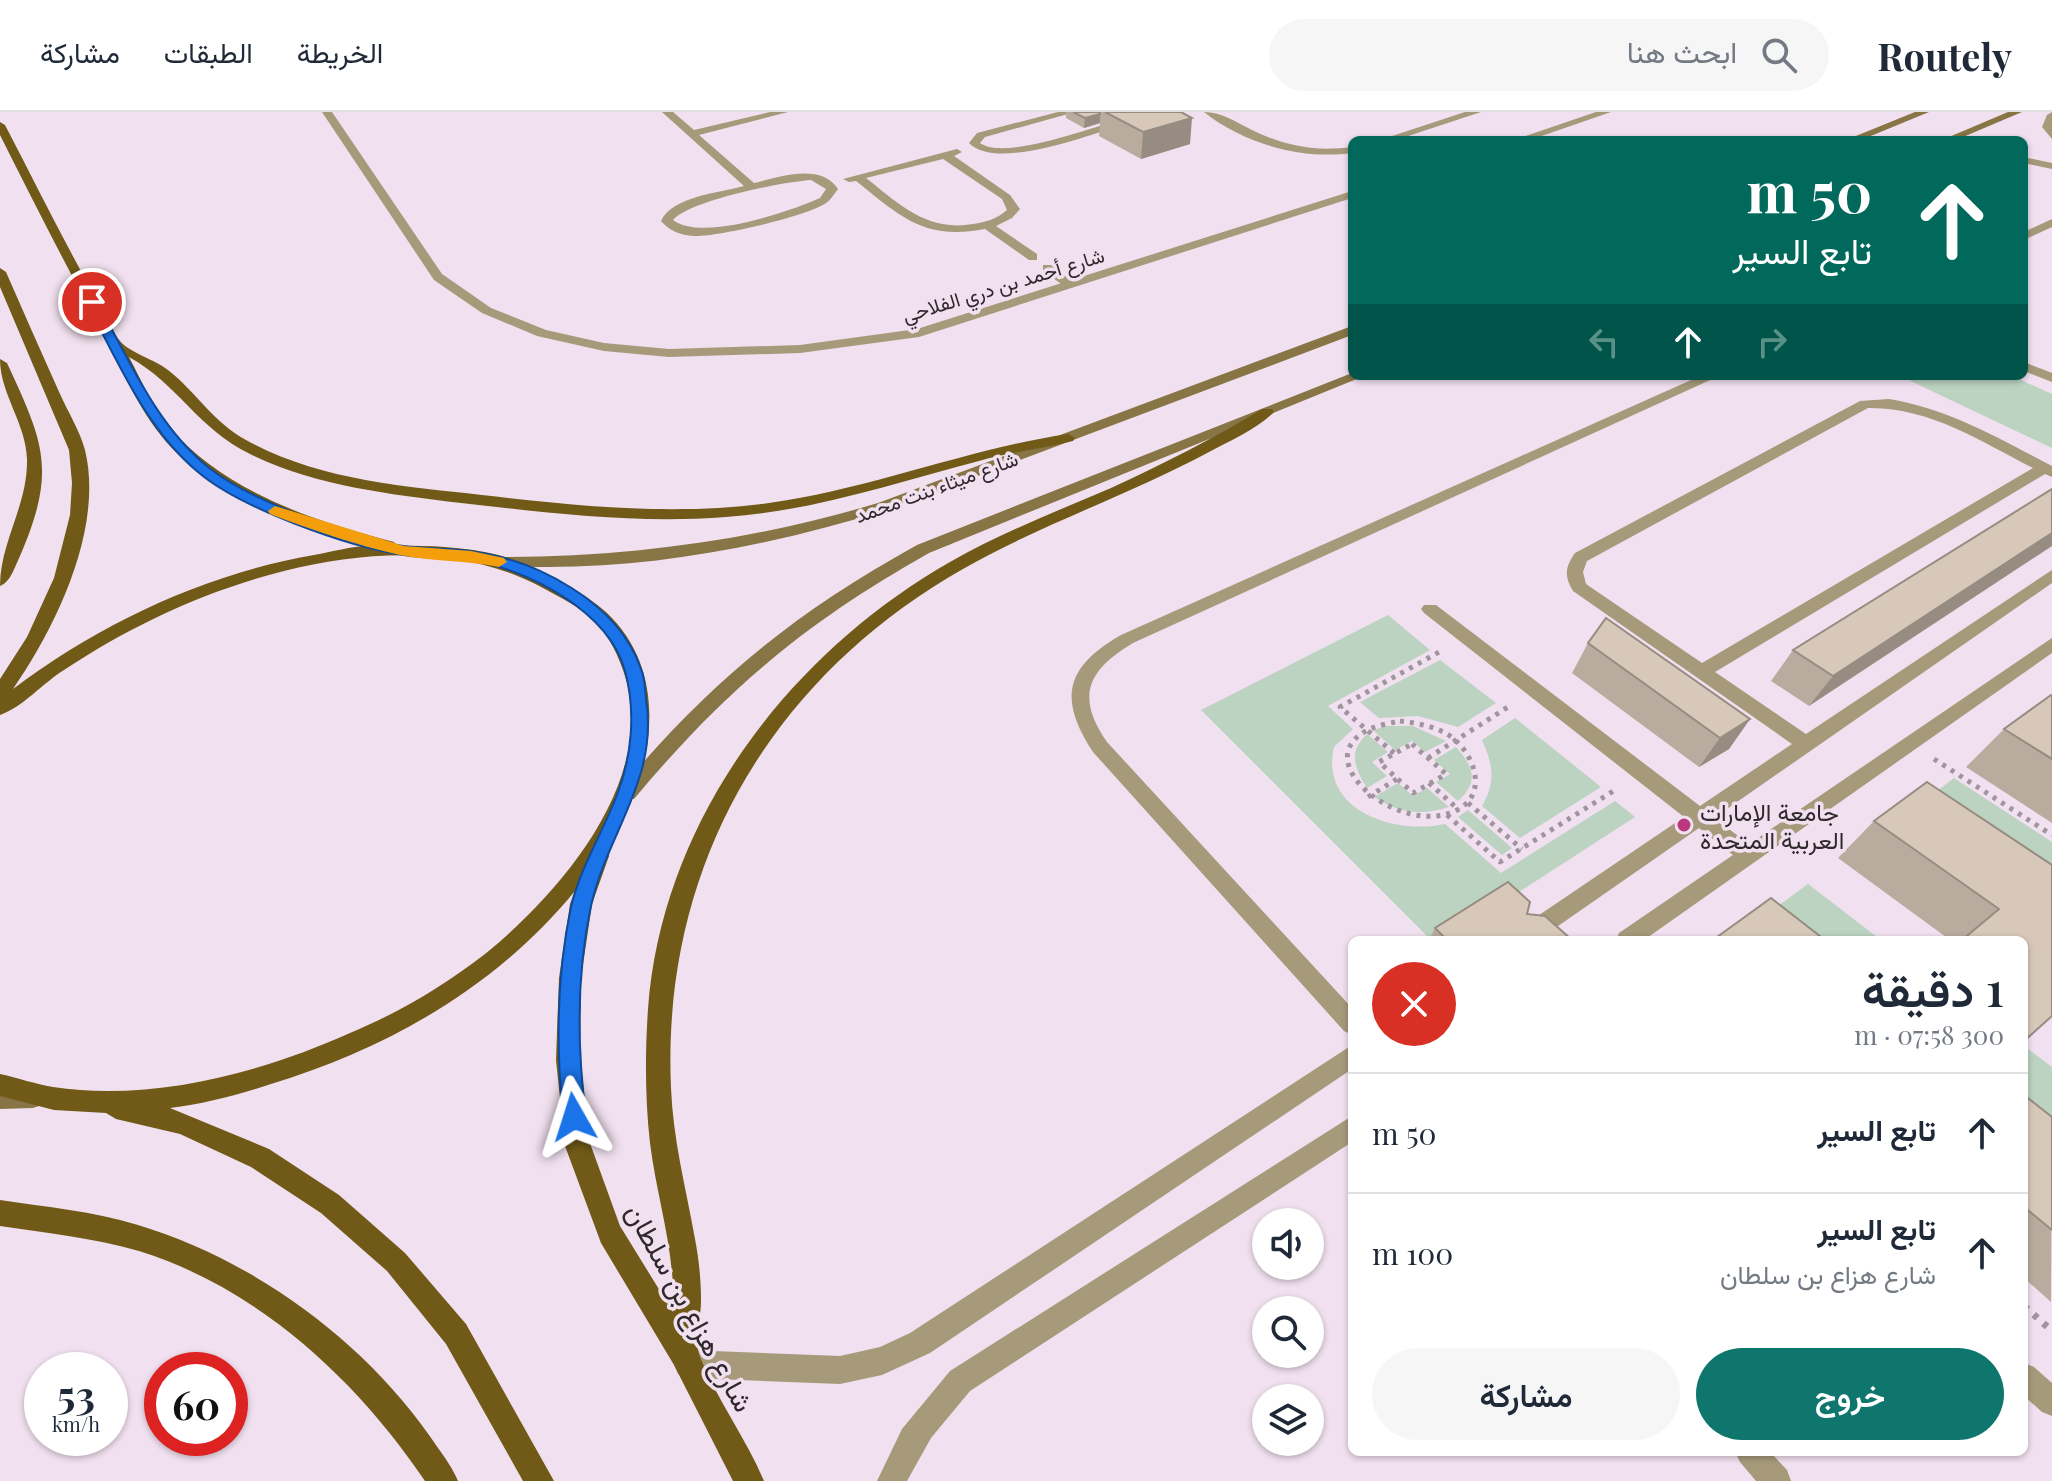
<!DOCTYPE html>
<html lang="ar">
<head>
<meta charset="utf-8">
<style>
	body { margin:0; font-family:"Playfair Display",Vazirmatn,serif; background:#f6f6f7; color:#1f2937; direction:rtl; height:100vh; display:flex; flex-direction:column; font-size:30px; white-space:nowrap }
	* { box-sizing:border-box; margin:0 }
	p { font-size:26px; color:#747a83 }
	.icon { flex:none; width:44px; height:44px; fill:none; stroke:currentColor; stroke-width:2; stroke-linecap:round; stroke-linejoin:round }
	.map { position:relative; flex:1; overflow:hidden; direction:ltr }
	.drawer { position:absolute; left:1348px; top:824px; width:680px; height:520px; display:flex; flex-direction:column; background:#fff; border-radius:12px; box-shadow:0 2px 6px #0004; direction:rtl }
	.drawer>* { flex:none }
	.hud { position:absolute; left:1348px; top:24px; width:680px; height:244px; border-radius:12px; box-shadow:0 2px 6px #0004; direction:rtl; background:#00695c; color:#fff; overflow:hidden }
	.fabs { position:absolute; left:1252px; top:1096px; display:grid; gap:16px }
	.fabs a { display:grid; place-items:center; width:72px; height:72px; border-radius:50%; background:#fff; box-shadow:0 2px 6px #0004; font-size:40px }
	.speed { position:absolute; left:24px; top:1240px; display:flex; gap:16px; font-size:40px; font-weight:700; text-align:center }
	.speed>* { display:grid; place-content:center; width:104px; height:104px; border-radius:50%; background:#fff; box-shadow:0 2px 6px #0004; line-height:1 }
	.speed small { font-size:20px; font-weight:400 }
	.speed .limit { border:12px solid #d22; background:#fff; color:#111 }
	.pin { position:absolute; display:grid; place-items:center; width:68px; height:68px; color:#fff; margin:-34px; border:4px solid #fff; border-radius:50%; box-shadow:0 2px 8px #0007 }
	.me { position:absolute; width:88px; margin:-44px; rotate:354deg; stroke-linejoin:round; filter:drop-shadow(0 0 6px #0008) }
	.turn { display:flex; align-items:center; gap:28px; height:168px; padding:0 24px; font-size:36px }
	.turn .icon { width:104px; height:104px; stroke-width:2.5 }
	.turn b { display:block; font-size:56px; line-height:68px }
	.lanes { display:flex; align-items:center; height:76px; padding:0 24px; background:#0003; justify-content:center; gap:40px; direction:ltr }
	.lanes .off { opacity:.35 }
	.round { display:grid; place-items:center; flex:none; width:84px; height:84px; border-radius:42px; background:#f6f6f7 }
	.headline { display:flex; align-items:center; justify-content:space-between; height:136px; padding:0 24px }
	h1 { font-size:48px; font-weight:600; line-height:60px }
	.cta { display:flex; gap:16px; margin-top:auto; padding:16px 24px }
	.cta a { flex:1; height:92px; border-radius:48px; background:#0f766e; color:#fff; font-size:32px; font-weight:600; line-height:92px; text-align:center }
	.cta a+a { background:#f6f6f7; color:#1f2937 }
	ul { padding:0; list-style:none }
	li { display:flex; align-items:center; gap:24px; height:120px; padding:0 24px; border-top:2px solid #e0e1e3 }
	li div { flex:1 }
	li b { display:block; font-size:30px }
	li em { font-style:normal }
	header { display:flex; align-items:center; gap:48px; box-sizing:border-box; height:112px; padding:0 40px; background:#fff; border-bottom:2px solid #e0e1e3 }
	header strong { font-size:38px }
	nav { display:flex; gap:44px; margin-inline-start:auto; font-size:28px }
	.search { width:560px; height:72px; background:#f6f6f7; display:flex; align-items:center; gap:20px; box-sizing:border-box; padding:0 28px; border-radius:44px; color:#747a83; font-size:30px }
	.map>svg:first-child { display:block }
	.green { fill:#bcd3c1 }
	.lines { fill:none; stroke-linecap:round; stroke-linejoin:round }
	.path-far1 { stroke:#a0949f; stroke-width:5; stroke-dasharray:4 6; stroke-linecap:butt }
	.path { stroke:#a0949f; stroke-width:7; stroke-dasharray:5 8; stroke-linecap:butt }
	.lane { fill:#a69a7b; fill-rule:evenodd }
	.street { fill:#a69a7b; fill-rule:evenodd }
	.secondary { fill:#877545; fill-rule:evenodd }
	.primary { fill:#715a17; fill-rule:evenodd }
	.wall { fill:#b9ac9f }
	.shaded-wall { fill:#968c82 }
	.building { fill:#d7c8b9; stroke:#968c82; stroke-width:2 }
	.route { fill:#1a73e8; stroke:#114b97; stroke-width:2 }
	.slow { fill:#f59e0b }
	.poi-dot { fill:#bb387e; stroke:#f1e0ef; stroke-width:3 }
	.labels { text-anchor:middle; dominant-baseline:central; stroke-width:7; stroke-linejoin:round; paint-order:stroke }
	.far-street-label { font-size:20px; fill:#2f292e; stroke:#f1e0ef }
	.poi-label { font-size:24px; fill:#2f292e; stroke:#f1e0ef; text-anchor:start }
	.near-street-label { font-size:28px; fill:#2f292e; stroke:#f1e0ef }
</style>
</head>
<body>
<header>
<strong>Routely</strong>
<div class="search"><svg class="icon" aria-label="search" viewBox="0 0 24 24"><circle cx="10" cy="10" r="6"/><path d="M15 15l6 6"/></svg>ابحث هنا</div>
<nav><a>الخريطة</a><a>الطبقات</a><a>مشاركة</a></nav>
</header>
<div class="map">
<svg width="2052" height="1369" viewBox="0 0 2052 1369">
	<rect width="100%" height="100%" fill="#f1e0ef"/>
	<g class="green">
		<path d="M 1900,264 L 2012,264 L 2052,282 L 2052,336 Z"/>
		<path d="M 1388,503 L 1430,538 L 1328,594 L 1353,617 L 1334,635 C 1319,699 1396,723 1445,712 L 1501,761 L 1615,689 L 1635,705 L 1445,828 L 1431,828 L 1201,598 Z"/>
		<path d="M 1440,548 L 1496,591 L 1458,615 L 1418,604 L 1379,606 L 1360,590 Z"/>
		<path d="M 1515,606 L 1601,675 L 1520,726 L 1482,694 C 1496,670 1493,653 1482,628 Z"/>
		<path d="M 1387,614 L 1413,614 L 1446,629 L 1425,640 L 1412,629 L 1395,638 L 1373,618 Z"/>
		<path d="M 1367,622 L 1388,640 L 1372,650 L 1387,664 L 1367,676 C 1354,655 1348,640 1367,622 Z"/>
		<path d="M 1456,635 C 1474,655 1479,670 1458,689 L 1436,670 L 1450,662 L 1434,648 Z"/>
		<path d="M 1954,666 L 2052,730 L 2052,800 L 1907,702 Z"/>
		<path d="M 1398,671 L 1413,684 L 1427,676 L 1449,695 C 1421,704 1399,701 1374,685 Z"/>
		<path d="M 1468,698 L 1512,736 L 1502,743 L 1458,705 Z"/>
		<path d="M 1808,772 L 1881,828 L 1792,828 L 1763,805 Z"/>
		<path d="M 2024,934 L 2052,955 L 2052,1032 L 2024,1010 Z"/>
	</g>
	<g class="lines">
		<g class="path-far1">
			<path d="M 1400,609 C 1416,611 1433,614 1447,622 C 1472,637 1490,679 1459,697 C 1404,729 1302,648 1370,617 C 1379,613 1391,611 1400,609 Z"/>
			<path d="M 1412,632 L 1446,662 L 1413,681 L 1379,650 Z"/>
			<path d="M 1394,641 L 1340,595 L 1441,539"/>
			<path d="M 1428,646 L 1508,595"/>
			<path d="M 1934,647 L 2052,723"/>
			<path d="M 1429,671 L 1459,698"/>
			<path d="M 1368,685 L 1397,667"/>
			<path d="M 1468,691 L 1522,737"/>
			<path d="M 1447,703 L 1500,750 L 1615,678"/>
		</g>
		<path class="path" d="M 2024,1194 L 2052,1219"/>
		<g class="lane">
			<path d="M 662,0 L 673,0 L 694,18 L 770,0 L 788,0 L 699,23 L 754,71 C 778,65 821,50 838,77 C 834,82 831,88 826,91 C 808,104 717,125 694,124 C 680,123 670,119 661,109 C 673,84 719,81 744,74 ZM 811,68 L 826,77 L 820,86 C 788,100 702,130 673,108 C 691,88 782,70 811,68 Z"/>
			<path d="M 1058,0 L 1075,0 L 985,25 L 980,31 C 1004,49 1093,15 1122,7 L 1127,0 L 1137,0 L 1136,7 L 1130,11 C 1093,21 997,60 969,31 L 977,21 Z"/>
			<path d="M 1204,0 C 1221,0 1234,9 1250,17 C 1284,34 1314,40 1352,35 L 1352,41 C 1302,48 1244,32 1204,0 Z"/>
			<path d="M 1465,0 L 1481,0 L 1396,28 L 1380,28 Z"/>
			<path d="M 2052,0 L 2052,27 L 2042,15 L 2047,3 Z"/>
			<path d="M 957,37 L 962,40 L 954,44 L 1010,83 L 1020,97 L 1012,106 L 996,114 L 1037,142 L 1037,148 L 1029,148 L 985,117 C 924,129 900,104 856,69 L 849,70 L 843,67 ZM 943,47 L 1002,87 L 1007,98 C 997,107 986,110 973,112 C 927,120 899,92 866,66 Z"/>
			<path d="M 2024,45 L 2052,51 L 2052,57 L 2024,51 Z"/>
			<path d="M 2052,107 L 2052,115 L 2024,128 L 2024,120 Z"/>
			<path d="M 1043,153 L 1051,153 L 1077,173 L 1067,176 L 1043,159 Z"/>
			<path d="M 2024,250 L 2052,261 L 2052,270 L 2024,259 Z"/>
			<path d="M 1700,264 L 1719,264 L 1133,531 C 1088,558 1075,584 1107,630 L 1352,896 L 1352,923 L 1344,919 L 1093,640 C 1058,587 1065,555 1121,523 Z"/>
			<path d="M 1889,287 C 1949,297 1998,326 2052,354 L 2052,365 L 2045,362 L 1715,560 L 1806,622 L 2052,458 L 2052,471 L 1714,706 L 1749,732 L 2052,526 L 2052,541 L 1644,828 L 1616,828 L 1619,821 L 1733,743 L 1699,716 L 1538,828 L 1519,828 L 1517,823 L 1520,816 L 1684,705 L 1424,501 L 1421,497 L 1424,493 L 1436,493 L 1700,694 L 1792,632 L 1573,479 C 1564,464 1565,455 1575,441 L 1860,289 ZM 1868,296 C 1929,295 1980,329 2033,356 L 1702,551 L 1586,472 L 1583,460 L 1587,449 Z"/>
			<path d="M 1352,933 L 1352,957 L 930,1241 L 882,1263 L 840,1272 L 688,1266 L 678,1262 L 674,1252 L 678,1242 L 688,1238 L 840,1244 L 880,1235 L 910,1221 Z"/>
			<path d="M 1352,1004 L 1352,1030 L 970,1279 L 931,1326 L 907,1369 L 877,1369 L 902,1317 L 950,1259 Z"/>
			<path d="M 2024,1251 L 2034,1255 L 2052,1271 L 2052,1304 L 2042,1300 L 2024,1284 Z"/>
			<path d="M 1735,1340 L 1770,1340 L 1787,1358 L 1791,1369 L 1756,1369 L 1740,1350 Z"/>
		</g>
		<g class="street">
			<path d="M 322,0 L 332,0 L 442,162 L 491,196 L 546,218 L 604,231 L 669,237 L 800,233 L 917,217 L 1352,79 L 1352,86 L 919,225 L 800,241 L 669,245 L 604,239 L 537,224 L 482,201 L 434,168 Z"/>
			<path d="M 1596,0 L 1611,0 L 1530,28 L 1514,28 Z"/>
		</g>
		<g class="secondary">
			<path d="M 1915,0 L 1929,0 L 1861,28 L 1846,28 Z"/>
			<path d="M 2008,0 L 2022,0 L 1956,28 L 1942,28 Z"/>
			<path d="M 1352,214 L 1352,223 L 890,397 C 776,432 660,456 540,455 C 527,455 503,460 494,450 L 502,445 C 631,445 755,428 878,391 Z"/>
			<path d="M 1352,261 L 1352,264 L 1364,264 L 929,441 C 805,511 725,578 634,687 L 620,687 L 617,682 L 620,677 C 712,568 793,502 917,433 Z"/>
			<path d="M 33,974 L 42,977 L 45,985 L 42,993 L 33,996 L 0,997 L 0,975 Z"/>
		</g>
		<g class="primary">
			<path d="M 0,10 L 5,13 C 33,67 60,121 89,174 C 99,191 107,214 120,229 C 130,241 154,247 168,258 C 196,280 213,310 246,328 C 318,368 402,374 482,383 C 578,394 674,404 769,391 C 871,377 967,337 1068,322 L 1075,326 L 1073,329 C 1042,337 1010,340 979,349 C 895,371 813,399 726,405 C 637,412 549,401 461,391 C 389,382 316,374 250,342 C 198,317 178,272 129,245 C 141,267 152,295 168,314 C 226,381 312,408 394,430 L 396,434 C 436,433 486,436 523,451 C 550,462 585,481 607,501 C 675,566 651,668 606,738 L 609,744 L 592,792 L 581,866 L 580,948 L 591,1034 L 620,1114 L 673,1200 C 676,1141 657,1088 650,1031 C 645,987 645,941 648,897 C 662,708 789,542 950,450 C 1001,421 1057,399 1111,376 C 1163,352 1213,327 1262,297 L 1272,297 L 1274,300 C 1257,317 1231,328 1209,340 C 1129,383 1042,412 963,457 C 771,566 661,754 671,976 C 673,1028 686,1076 695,1127 C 699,1148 701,1168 701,1189 C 701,1206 694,1230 700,1245 C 717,1288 746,1326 764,1369 L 733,1369 L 674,1253 L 601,1131 L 565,1034 L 556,948 L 559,866 L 570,792 L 575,779 C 496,875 389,936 271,972 C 238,983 204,992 170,996 L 269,1037 L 339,1083 L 405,1141 L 466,1212 L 554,1369 L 523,1369 L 446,1232 L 387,1159 L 321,1101 L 251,1055 L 180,1022 L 116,1007 L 106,1001 L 54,998 L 0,984 L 0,962 C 18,966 35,972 53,975 C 151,990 261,961 350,921 C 398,901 444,874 485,842 C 560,781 657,669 625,564 C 619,545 610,525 595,510 C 581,495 561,486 543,476 C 464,433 369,438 284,459 C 207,478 130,514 64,558 C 43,571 23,595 0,603 L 0,567 L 27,525 L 54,466 L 70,403 L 72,371 L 69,338 L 0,175 L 0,156 L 6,160 C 24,201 42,242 60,282 C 68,300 80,319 85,338 C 104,416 56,515 13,577 C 101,511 205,462 314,443 C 332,440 351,434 369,434 C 301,415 231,391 178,342 C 146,312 127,268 107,230 C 70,161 35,93 0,23 Z"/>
			<path d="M 0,247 L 7,251 C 44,331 57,358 20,444 C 15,454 11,470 0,474 C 0,430 28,393 27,347 C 26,311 0,282 0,247 Z"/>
			<path d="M 0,1088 C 46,1095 93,1099 138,1113 C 251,1147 361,1226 429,1323 C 439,1338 451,1352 458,1369 L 425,1369 C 357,1268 258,1176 139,1139 C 94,1126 46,1121 0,1114 Z"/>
		</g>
	</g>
	<g class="wall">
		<path d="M 1066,0 L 1181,0 L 1190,32 L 1141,47 L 1099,24 L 1100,11 L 1084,16 L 1066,6 Z"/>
		<path d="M 2052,377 L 1809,594 L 1771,569 L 1793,538 Z"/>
		<path d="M 1588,531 L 1750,607 L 1729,637 L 1699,655 L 1572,561 Z"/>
		<path d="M 2052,584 L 2052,711 L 1966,655 L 2004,617 Z"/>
		<path d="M 1874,709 L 2052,753 L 2024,828 L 1950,828 L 1838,746 Z"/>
		<path d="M 1527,802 L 1572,828 L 1429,828 L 1435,816 Z"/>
		<path d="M 2024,983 L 2052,1005 L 2051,1190 L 2024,1166 Z"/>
	</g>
	<g class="shaded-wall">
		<path d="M 1100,2 L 1100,11 L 1084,16 L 1085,6 Z"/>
		<path d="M 1192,6 L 1190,32 L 1141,47 L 1143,20 Z"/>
		<path d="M 2052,421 L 2052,434 L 1809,594 L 1833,564 Z"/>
		<path d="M 1750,607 L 1729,637 L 1699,655 L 1720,626 Z"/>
	</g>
	<g class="building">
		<path d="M 1073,0 L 1100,0 L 1100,2 L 1085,6 Z"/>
		<path d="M 1105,0 L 1181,0 L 1192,6 L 1143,20 Z"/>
		<path d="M 2052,377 L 2052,421 L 1833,564 L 1793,538 Z"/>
		<path d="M 1606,506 L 1750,607 L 1720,626 L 1588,531 Z"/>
		<path d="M 2051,583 L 2052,584 L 2052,647 L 2004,617 Z"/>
		<path d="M 1927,670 L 2052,753 L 2052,904 L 2024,929 L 2024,828 L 1962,828 L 1999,797 L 1874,709 Z"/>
		<path d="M 1508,770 L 1530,790 L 1527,802 L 1545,804 L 1572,828 L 1447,828 L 1435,816 Z"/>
		<path d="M 1771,786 L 1825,828 L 1713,828 Z"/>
		<path d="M 2024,983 L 2052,1005 L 2052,1118 L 2024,1095 Z"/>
	</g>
	<path class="route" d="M 92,186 L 97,190 C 129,247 156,313 208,355 C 250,389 350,425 403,434 C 425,437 448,436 470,439 C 537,448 618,490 641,557 C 645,566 645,577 646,587 C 659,667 607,721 591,794 C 576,864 577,935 586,1005 L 582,1013 L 574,1016 L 566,1013 L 563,1005 C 556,935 556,865 571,795 C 580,756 603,720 617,683 C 632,644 636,599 625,559 C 609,499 527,457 470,448 C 448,445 426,447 404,443 C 348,435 240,396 198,360 C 145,316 118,249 86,190 Z"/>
	<path class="slow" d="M 275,394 L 404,434 L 471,439 L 504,446 L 507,450 L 499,455 C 466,448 433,450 400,443 C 356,433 312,418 270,402 L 268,399 Z"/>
	<circle class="poi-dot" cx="1684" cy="713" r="8"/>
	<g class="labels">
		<g class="far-street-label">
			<text transform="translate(1003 172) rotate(-17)">شارع أحمد بن دري الفلاحي</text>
			<text transform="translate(936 374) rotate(-20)">شارع ميثاء بنت محمد</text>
		</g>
		<g class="poi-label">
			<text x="1700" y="699">جامعة الإمارات<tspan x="1700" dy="28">العربية المتحدة</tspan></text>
		</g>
		<g class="near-street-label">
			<text transform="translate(691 1195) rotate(61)">شارع هزاع بن سلطان</text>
		</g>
	</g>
</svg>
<div class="fabs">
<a><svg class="icon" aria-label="sound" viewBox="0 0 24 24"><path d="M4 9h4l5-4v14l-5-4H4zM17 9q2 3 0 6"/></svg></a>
<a><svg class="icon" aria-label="search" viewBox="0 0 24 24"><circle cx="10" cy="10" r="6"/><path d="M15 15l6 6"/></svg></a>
<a><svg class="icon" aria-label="layers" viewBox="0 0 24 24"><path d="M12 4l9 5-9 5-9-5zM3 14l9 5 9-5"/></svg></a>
</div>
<div class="speed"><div>53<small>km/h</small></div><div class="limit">60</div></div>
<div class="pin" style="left:92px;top:190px;background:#d93025"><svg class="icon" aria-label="arrive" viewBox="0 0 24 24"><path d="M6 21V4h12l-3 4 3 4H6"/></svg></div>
<svg class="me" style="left:574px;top:1005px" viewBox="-20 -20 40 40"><path d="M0-17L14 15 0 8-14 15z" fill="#1a73e8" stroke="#fff" stroke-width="4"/></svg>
<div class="hud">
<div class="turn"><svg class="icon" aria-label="ahead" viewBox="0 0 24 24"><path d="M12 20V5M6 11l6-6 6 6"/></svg><div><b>50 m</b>تابع السير</div></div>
<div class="lanes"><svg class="icon off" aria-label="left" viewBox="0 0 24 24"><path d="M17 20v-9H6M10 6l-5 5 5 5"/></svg><svg class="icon" aria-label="ahead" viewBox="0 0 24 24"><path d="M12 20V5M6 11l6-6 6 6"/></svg><svg class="icon off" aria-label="right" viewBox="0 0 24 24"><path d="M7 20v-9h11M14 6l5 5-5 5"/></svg></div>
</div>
<section class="drawer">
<div class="headline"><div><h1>1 دقيقة</h1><p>300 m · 07:58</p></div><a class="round" style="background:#d93025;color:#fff"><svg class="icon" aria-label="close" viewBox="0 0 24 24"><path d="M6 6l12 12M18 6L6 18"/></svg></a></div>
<ul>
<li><svg class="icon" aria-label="ahead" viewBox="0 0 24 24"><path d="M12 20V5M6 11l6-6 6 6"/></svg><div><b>تابع السير</b></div><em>50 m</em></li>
<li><svg class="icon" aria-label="ahead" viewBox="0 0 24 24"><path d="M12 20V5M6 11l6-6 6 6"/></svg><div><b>تابع السير</b><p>شارع هزاع بن سلطان</p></div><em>100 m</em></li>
</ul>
<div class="cta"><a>خروج</a><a>مشاركة</a></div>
</section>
</div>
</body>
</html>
